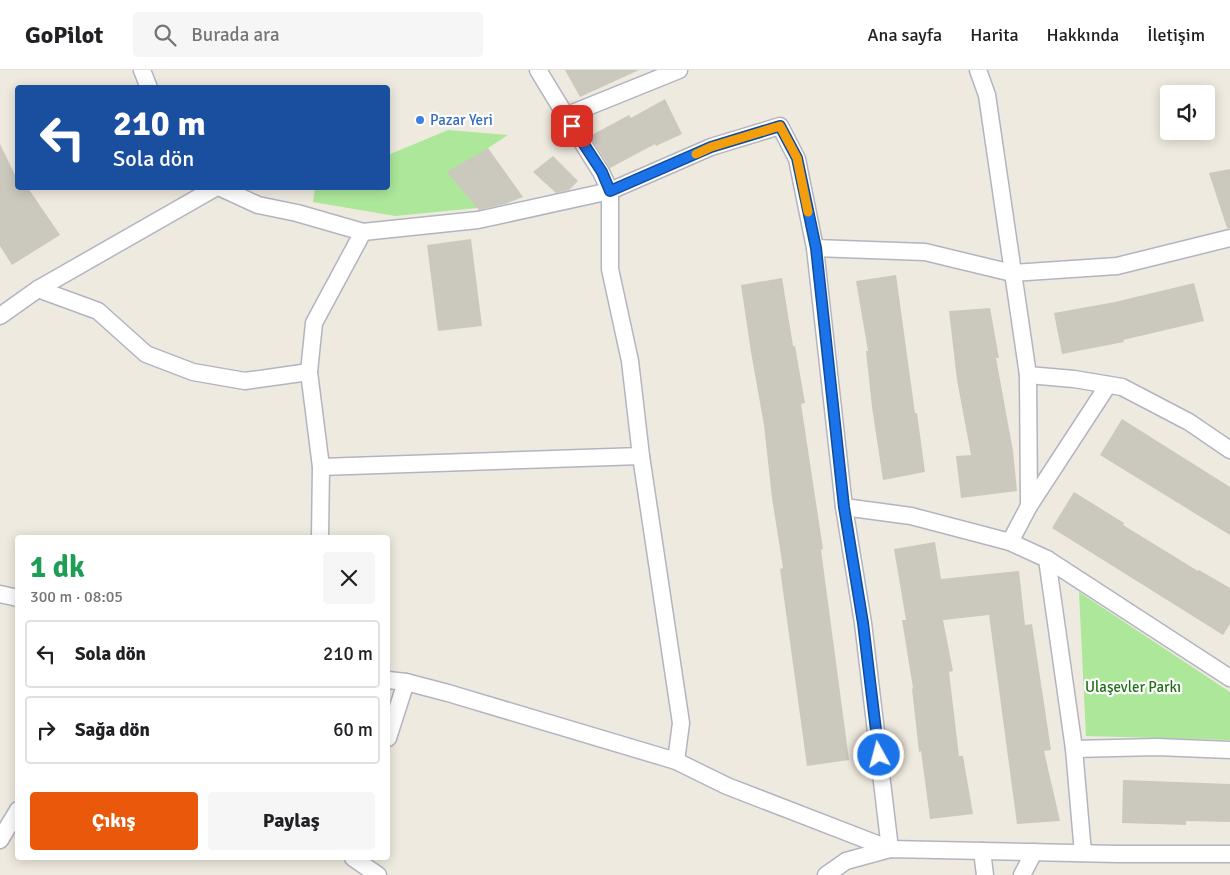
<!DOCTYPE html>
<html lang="tr">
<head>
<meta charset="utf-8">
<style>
	body { margin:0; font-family:Signika,sans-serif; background:#f6f6f6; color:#202124; height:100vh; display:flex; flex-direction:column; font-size:19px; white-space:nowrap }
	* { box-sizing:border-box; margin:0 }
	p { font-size:16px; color:#757577 }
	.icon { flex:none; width:28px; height:28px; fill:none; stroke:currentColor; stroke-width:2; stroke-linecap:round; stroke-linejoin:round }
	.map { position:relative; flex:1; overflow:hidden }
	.side { position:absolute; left:15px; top:465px; width:375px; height:325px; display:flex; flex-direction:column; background:#fff; border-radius:5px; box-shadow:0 2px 12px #0003 }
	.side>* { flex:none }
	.hud { position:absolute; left:15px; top:15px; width:375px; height:105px; border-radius:5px; box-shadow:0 2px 12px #0003; background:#1a4fa0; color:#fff; overflow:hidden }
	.buttons { position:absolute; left:1160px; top:15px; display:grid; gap:10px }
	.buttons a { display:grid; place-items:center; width:55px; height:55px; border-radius:5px; background:#fff; box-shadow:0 2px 12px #0003; font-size:25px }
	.pin { position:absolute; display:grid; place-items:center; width:42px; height:42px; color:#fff; margin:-21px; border-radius:10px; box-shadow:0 2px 8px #0006 }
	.me { position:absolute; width:55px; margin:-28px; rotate:353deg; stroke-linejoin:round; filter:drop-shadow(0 0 4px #0008) }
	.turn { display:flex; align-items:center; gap:18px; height:105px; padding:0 15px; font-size:22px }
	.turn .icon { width:65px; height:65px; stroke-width:2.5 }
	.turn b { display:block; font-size:35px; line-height:42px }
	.round { display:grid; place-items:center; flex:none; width:52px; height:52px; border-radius:5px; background:#f6f6f6 }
	.headline { display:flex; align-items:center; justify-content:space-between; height:85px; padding:0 15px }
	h1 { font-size:30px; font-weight:800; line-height:38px; color:#1e9e55 }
	.cta { display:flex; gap:10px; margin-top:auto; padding:10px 15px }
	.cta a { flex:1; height:58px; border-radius:5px; background:#ea580c; color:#fff; font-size:20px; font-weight:800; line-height:58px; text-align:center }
	.cta a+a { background:#f6f6f6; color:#202124 }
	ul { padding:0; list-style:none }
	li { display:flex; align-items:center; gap:15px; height:68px; margin:0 10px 8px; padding:0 5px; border:2px solid #e0e0e0; border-radius:5px }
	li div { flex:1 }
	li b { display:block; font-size:19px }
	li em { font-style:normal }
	header { display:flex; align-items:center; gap:30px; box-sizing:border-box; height:70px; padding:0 25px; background:#fff; border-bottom:1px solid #e0e0e0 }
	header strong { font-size:24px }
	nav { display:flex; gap:28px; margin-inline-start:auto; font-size:18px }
	.search { width:350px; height:45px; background:#f6f6f6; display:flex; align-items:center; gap:12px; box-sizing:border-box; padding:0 18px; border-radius:5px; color:#757577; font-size:19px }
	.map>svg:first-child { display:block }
	.green { fill:#ace79a }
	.building { fill:#cbc8bd }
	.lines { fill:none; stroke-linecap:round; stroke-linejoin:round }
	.minor-casing { stroke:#b3b4c1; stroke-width:19 }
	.minor { stroke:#fff; stroke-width:16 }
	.route-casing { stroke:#114b97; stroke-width:12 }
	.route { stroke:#1a73e8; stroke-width:9 }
	.slow { stroke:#f59e0b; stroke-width:9 }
	.shop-dot { fill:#3f7fe0; stroke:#fff; stroke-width:2 }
	.labels { text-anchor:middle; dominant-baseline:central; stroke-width:4.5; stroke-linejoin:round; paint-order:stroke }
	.shop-label { font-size:15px; fill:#366cbe; stroke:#fff; text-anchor:start }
	.park-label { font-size:15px; fill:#217017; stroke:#fff }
</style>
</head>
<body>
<header>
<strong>GoPilot</strong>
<div class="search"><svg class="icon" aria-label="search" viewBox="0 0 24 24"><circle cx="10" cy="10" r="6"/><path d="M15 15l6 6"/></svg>Burada ara</div>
<nav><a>Ana sayfa</a><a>Harita</a><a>Hakkında</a><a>İletişim</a></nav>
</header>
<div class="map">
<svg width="1230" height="805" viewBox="0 0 1230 805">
	<rect width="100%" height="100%" fill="#efeadf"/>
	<g class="green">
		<path d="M 448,60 L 508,65 L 488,78 L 477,138 L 395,146 L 313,132 L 315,118 L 388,118 L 388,85 Z"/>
		<path d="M 1079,522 L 1230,622 L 1230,670 L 1086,666 Z"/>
	</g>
	<g class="building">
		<path d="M 565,0 L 639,0 L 580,27 Z"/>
		<path d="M 665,29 L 682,64 L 656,76 L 655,74 L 610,98 L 590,66 L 629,45 L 631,48 Z"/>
		<path d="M 0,74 L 18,111 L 18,118 L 28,118 L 60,165 L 12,195 L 0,176 Z"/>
		<path d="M 488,78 L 523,127 L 505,134 L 479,140 L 447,102 Z"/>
		<path d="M 553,86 L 578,111 L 569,120 L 556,123 L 533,102 Z"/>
		<path d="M 1230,99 L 1230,158 L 1227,158 L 1209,103 Z"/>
		<path d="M 471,169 L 482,256 L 438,261 L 427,175 Z"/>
		<path d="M 896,205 L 915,343 L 917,343 L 925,402 L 883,410 L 872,337 L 866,281 L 868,281 L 856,211 Z"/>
		<path d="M 782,208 L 793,276 L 795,276 L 805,333 L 801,334 L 823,479 L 821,480 L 849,690 L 807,696 L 780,499 L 783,498 L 772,428 L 764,355 L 751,282 L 741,215 Z"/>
		<path d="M 1194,213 L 1204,251 L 1123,270 L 1124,272 L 1062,284 L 1054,243 L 1115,232 Z"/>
		<path d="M 990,238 L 999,288 L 996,288 L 1013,381 L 1017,421 L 961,428 L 956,386 L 971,385 L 957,310 L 949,241 Z"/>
		<path d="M 1122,349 L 1230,417 L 1230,465 L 1100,385 Z"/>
		<path d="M 1074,422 L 1124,453 L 1123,455 L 1198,501 L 1199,500 L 1230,518 L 1230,554 L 1223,565 L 1052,458 Z"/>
		<path d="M 935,472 L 941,509 L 1019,501 L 1025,555 L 1032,554 L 1051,680 L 1044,681 L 1060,751 L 1017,754 L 989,545 L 943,550 L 953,601 L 949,602 L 959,686 L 963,686 L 973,744 L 930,749 L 921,681 L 919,682 L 912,619 L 913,618 L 902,550 L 906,550 L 894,479 Z"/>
		<path d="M 1123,710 L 1230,714 L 1230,752 L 1186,751 L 1186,755 L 1122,753 Z"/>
	</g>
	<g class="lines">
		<defs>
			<g id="minor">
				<path d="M 142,0 L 149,18"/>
				<path d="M 538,0 L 572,56 L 601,102 L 610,121 L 610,199 L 630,291 L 641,386 L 681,653 L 676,691"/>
				<path d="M 978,0 L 987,25 L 1028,305 L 1029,436 L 1010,472"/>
				<path d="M 565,46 L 679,0"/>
				<path d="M 221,118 L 258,135 L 297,143 L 363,162 L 478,150 L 610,121 L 711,77 L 780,56 L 797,89 L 815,178 L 925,182 L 1012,203 L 1117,196 L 1230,168"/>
				<path d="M 38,219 L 98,241 L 146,284 L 193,302 L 245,311 L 309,302"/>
				<path d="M 0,246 L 38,219 L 215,118"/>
				<path d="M 1028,305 L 1074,309 L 1122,317 L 1189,352 L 1230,380"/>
				<path d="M 321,397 L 641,386"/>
				<path d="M 1029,436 L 1108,315"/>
				<path d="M 844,437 L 911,446 L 1010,472 L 1047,489 L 1074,679 L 1083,783"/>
				<path d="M 320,468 L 321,397 L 309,302 L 314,253 L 363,162"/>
				<path d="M 1047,489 L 1230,608"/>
				<path d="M 0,524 L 18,528"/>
				<path d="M 388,610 L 406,612 L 448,623 L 676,691 L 727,716 L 890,779 L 863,553 L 844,437 L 815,178"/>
				<path d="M 388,668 L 406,612"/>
				<path d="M 1074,679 L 1157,677 L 1230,680"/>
				<path d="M 0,770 L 18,740"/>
				<path d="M 982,781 L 985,805"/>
				<path d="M 353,788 L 378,805"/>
				<path d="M 826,805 L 846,791 L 890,779 L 1117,784 L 1230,784"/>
				<path d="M 1022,805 L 1034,782"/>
			</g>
		</defs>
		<use href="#minor" class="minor-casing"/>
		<use href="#minor" class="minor"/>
	</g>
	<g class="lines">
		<defs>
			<path id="route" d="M 572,56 L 602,102 L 610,121 L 711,77 L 780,56 L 797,88 L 816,178 L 844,437 L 863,553 L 879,685"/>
		</defs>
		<use href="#route" class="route-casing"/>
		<use href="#route" class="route"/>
		<path class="slow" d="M 696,84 L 711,77 L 780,56 L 797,88 L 808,142"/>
	</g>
	<circle class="shop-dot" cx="420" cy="50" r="5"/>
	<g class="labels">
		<g class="shop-label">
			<text x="430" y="50">Pazar Yeri</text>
		</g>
		<g class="park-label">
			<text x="1133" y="617">Ulaşevler Parkı</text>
		</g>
	</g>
</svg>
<div class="buttons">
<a><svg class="icon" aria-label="sound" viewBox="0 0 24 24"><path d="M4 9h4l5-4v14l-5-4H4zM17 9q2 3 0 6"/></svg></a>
</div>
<div class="pin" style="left:572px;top:56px;background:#d93025"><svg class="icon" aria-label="arrive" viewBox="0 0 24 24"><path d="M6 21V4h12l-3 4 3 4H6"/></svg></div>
<svg class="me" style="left:879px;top:685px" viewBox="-20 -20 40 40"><circle r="17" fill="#1a73e8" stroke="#fff" stroke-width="3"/><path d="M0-11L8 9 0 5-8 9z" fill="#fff"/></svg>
<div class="hud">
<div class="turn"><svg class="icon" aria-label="left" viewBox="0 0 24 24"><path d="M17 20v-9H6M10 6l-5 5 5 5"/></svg><div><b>210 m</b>Sola dön</div></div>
</div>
<section class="side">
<div class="headline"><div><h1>1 dk</h1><p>300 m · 08:05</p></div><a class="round"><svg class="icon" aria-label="close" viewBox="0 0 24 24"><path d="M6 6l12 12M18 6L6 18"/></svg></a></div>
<ul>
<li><svg class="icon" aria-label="left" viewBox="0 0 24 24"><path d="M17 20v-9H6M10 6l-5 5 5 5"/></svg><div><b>Sola dön</b></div><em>210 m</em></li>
<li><svg class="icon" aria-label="right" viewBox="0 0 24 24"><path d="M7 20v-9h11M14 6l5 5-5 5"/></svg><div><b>Sağa dön</b></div><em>60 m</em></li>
</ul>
<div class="cta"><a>Çıkış</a><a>Paylaş</a></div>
</section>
</div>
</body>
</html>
